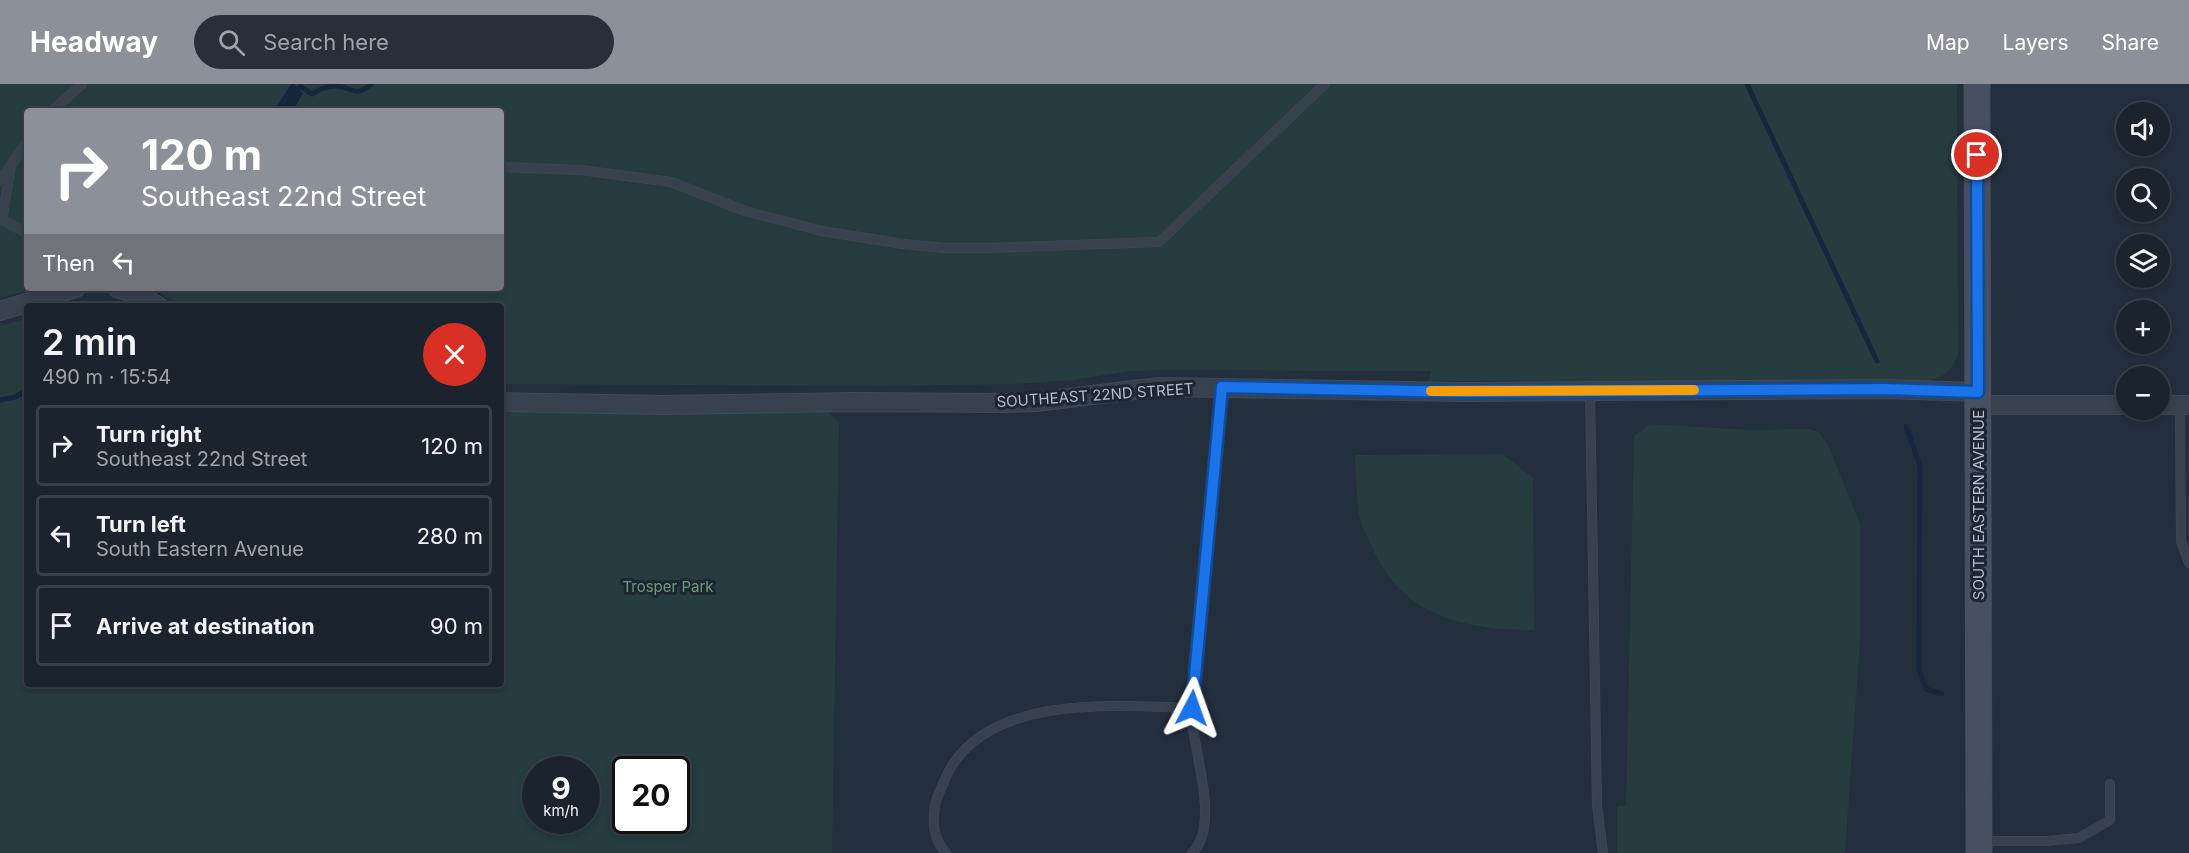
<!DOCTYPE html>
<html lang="en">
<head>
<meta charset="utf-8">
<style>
	body { margin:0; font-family:Inter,sans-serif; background:#282f3a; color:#f1f3f6; height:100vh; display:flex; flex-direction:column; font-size:22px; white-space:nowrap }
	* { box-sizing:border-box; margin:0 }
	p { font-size:20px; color:#a0a4aa }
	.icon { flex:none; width:33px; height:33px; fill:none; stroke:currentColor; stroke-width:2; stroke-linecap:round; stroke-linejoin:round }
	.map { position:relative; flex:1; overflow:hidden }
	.sheet { position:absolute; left:24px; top:219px; width:480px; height:384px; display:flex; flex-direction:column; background:#1b232e; border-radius:6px; box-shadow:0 3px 9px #0003,0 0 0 2px #39404a }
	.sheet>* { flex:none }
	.top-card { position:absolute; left:24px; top:24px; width:480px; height:183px; border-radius:6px; box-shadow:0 3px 9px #0003,0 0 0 2px #39404a; background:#8c9099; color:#fff; overflow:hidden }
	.tools { position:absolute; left:2116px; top:18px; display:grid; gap:12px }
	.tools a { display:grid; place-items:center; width:54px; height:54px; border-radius:50%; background:#1b232e; box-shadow:0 3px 9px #0003,0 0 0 2px #39404a; font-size:30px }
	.speed { position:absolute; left:522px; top:672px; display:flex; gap:12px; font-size:30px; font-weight:700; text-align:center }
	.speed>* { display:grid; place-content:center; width:78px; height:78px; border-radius:50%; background:#1b232e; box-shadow:0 3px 9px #0003,0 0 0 2px #39404a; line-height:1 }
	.speed small { font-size:15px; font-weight:400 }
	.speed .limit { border:3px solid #111; border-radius:9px; background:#fff; color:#111 }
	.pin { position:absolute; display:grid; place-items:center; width:51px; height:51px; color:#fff; margin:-26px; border:3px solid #fff; border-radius:50%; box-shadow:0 2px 6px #0007 }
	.me { position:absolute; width:66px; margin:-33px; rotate:4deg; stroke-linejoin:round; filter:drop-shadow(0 0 4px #0008) }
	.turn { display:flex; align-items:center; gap:21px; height:126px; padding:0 18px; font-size:27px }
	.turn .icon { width:78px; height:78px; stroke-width:2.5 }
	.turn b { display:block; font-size:42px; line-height:51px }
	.then { display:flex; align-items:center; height:57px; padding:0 18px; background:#0003; gap:12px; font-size:22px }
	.round { display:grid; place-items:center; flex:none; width:63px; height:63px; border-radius:32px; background:#282f3a }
	.head { display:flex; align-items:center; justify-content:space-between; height:102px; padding:0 18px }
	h1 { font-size:36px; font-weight:600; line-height:45px }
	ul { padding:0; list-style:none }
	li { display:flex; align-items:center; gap:18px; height:81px; margin:0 12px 9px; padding:0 6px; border:3px solid #39404a; border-radius:6px }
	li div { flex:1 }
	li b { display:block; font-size:22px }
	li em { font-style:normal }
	header { display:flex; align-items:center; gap:36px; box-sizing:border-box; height:84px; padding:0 30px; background:#8c9099; color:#fff }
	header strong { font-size:28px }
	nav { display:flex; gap:33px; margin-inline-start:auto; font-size:21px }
	.search { width:420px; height:54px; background:#282f3a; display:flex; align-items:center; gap:15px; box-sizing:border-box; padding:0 21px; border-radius:33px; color:#a0a4aa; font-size:22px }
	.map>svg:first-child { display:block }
	.green { fill:#263c3f; fill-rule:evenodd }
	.water { fill:#17263c }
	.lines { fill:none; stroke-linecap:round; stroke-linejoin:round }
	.stream { stroke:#17263c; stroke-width:5 }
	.service-casing { stroke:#414a57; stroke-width:10 }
	.minor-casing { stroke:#414a57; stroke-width:20 }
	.secondary-casing { stroke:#414a57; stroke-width:27 }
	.service { stroke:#38414e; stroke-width:9 }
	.minor { stroke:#38414e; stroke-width:18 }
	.secondary { stroke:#465061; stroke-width:26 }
	.route-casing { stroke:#114b97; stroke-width:15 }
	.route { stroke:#1a73e8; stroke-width:10 }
	.slow { stroke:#f59e0b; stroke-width:10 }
	.labels { text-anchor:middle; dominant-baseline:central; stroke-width:6; stroke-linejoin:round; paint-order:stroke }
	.street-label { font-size:15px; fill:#b4bcc9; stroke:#1d2633 }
	.park-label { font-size:15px; fill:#6b9a76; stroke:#1d2633 }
</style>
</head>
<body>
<header>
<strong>Headway</strong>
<div class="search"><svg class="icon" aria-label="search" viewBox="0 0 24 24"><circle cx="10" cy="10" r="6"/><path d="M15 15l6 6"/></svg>Search here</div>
<nav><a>Map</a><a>Layers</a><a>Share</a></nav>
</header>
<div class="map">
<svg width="2189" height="769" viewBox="0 0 2189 769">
	<rect width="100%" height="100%" fill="#242f3e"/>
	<g class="green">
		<path d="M 0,0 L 1957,0 L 1958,269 C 1952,288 1942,295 1923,298 L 1428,297 L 1431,287 L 1171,286 L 1129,287 L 1074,296 L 1015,300 L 881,302 L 501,300 L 501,222 L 183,222 L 152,204 L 501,204 L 501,27 L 27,27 L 27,204 L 35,204 L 0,214 Z"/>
		<path d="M 115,219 L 125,222 L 67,222 L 74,220 Z"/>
		<path d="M 27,234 L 27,600 L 501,600 L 501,329 L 828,329 L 839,338 L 832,769 L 0,769 L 0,242 ZM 536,686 L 586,686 L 586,736 L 536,736 ZM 626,686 L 676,686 L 676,736 L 626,736 Z"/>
		<path d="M 1650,340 L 1750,346 L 1810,345 L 1819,348 L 1828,361 L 1860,440 L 1860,555 L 1845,769 L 1617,769 L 1617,722 L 1626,722 L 1634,352 Z"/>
		<path d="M 1503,370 L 1533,394 L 1534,546 C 1466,546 1403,533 1373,465 C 1368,454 1361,442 1359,431 C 1356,411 1356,391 1355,371 Z"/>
	</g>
	<path class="water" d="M 291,0 L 294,0 L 303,9 L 293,27 L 274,27 Z"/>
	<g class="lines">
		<g class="stream">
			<path d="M 1747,0 L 1877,277"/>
			<path d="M 294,7 L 301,3 L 312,10 C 319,6 326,2 335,2 C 351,2 355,15 371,0"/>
			<path d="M 158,211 L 160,204"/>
			<path d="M 0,316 L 15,313 L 27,306"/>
			<path d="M 1906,342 L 1920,382 L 1919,585 L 1926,605 L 1942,610"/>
		</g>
		<defs>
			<g id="service">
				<path d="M 52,27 L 82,0"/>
				<path d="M 27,59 L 11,81 L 2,136 L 27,149"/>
				<path d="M 501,83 L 581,86 L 671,98 L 745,127 L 822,147 L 903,160 L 945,164 L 991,164 L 1159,158 L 1325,0"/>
				<path d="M 0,96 L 10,83"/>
				<path d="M 1590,307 L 1597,721 L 1603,769"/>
				<path d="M 2180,321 L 2181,457 L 2189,479"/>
				<path d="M 1981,757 L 2046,757 L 2079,754 L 2110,736 L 2110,700"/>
				<path d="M 946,769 C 931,754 931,728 939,709 C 943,700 947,689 953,680 C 1000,610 1119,622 1192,624"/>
				<path d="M 1192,769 C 1220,743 1195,671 1192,637 C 1189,596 1199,548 1204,506 C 1211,439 1216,371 1222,303"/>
			</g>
			<g id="minor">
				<path d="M 117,204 L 139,211 L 158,222"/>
				<path d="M 0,227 L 76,204"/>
				<path d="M 501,318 L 662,321 L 852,318 L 999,319 L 1036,318 L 1158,303 L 1466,308 L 1884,305 L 1978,308"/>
				<path d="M 1978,321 L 2127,321"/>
				<path d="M 2160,321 L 2189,321"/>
			</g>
			<path id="secondary" d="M 1977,0 L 1979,769"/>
		</defs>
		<use href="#service" class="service-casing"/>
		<use href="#minor" class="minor-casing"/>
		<use href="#secondary" class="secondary-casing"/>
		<use href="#service" class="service"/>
		<use href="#minor" class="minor"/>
		<use href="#secondary" class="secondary"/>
	</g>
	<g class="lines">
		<defs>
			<path id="route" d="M 1192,624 L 1222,303 L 1466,308 L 1884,305 L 1978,308 L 1977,71"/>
		</defs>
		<use href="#route" class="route-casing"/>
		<use href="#route" class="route"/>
		<path class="slow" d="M 1431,307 L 1694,306"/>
	</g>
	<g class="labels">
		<g class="street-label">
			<text transform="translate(1095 311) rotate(-4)">SOUTHEAST 22ND STREET</text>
			<text transform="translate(1978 421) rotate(-90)">SOUTH EASTERN AVENUE</text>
		</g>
		<g class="park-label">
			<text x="668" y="502">Trosper Park</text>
		</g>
	</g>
</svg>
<div class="tools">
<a><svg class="icon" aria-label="sound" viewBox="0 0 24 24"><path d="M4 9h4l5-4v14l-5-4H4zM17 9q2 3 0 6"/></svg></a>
<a><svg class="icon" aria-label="search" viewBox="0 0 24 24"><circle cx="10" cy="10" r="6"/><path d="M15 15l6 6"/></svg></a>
<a><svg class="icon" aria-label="layers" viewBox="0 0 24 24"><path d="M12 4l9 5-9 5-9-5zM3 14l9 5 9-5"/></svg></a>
<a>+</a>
<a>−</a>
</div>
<div class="speed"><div>9<small>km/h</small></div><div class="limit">20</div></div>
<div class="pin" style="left:1977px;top:71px;background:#d93025"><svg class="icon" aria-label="arrive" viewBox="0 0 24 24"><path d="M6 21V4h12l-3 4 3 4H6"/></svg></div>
<svg class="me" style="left:1192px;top:624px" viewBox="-20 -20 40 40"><path d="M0-17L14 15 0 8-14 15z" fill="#1a73e8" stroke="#fff" stroke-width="4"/></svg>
<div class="top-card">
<div class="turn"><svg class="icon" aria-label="right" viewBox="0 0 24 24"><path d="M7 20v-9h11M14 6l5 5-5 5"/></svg><div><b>120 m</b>Southeast 22nd Street</div></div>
<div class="then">Then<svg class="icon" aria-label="left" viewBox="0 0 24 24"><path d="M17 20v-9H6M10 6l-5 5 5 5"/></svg></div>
</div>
<section class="sheet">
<div class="head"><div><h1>2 min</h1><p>490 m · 15:54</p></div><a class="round" style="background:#d93025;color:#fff"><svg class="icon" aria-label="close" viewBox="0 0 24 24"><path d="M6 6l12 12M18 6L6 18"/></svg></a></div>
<ul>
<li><svg class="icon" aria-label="right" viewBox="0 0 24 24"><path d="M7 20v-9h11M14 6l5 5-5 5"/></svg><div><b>Turn right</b><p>Southeast 22nd Street</p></div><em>120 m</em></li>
<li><svg class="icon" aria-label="left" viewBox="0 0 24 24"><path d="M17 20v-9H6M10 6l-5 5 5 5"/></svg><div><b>Turn left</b><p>South Eastern Avenue</p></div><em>280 m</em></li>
<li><svg class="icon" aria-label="arrive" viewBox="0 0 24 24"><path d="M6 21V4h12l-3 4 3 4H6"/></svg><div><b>Arrive at destination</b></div><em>90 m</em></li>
</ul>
</section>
</div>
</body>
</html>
